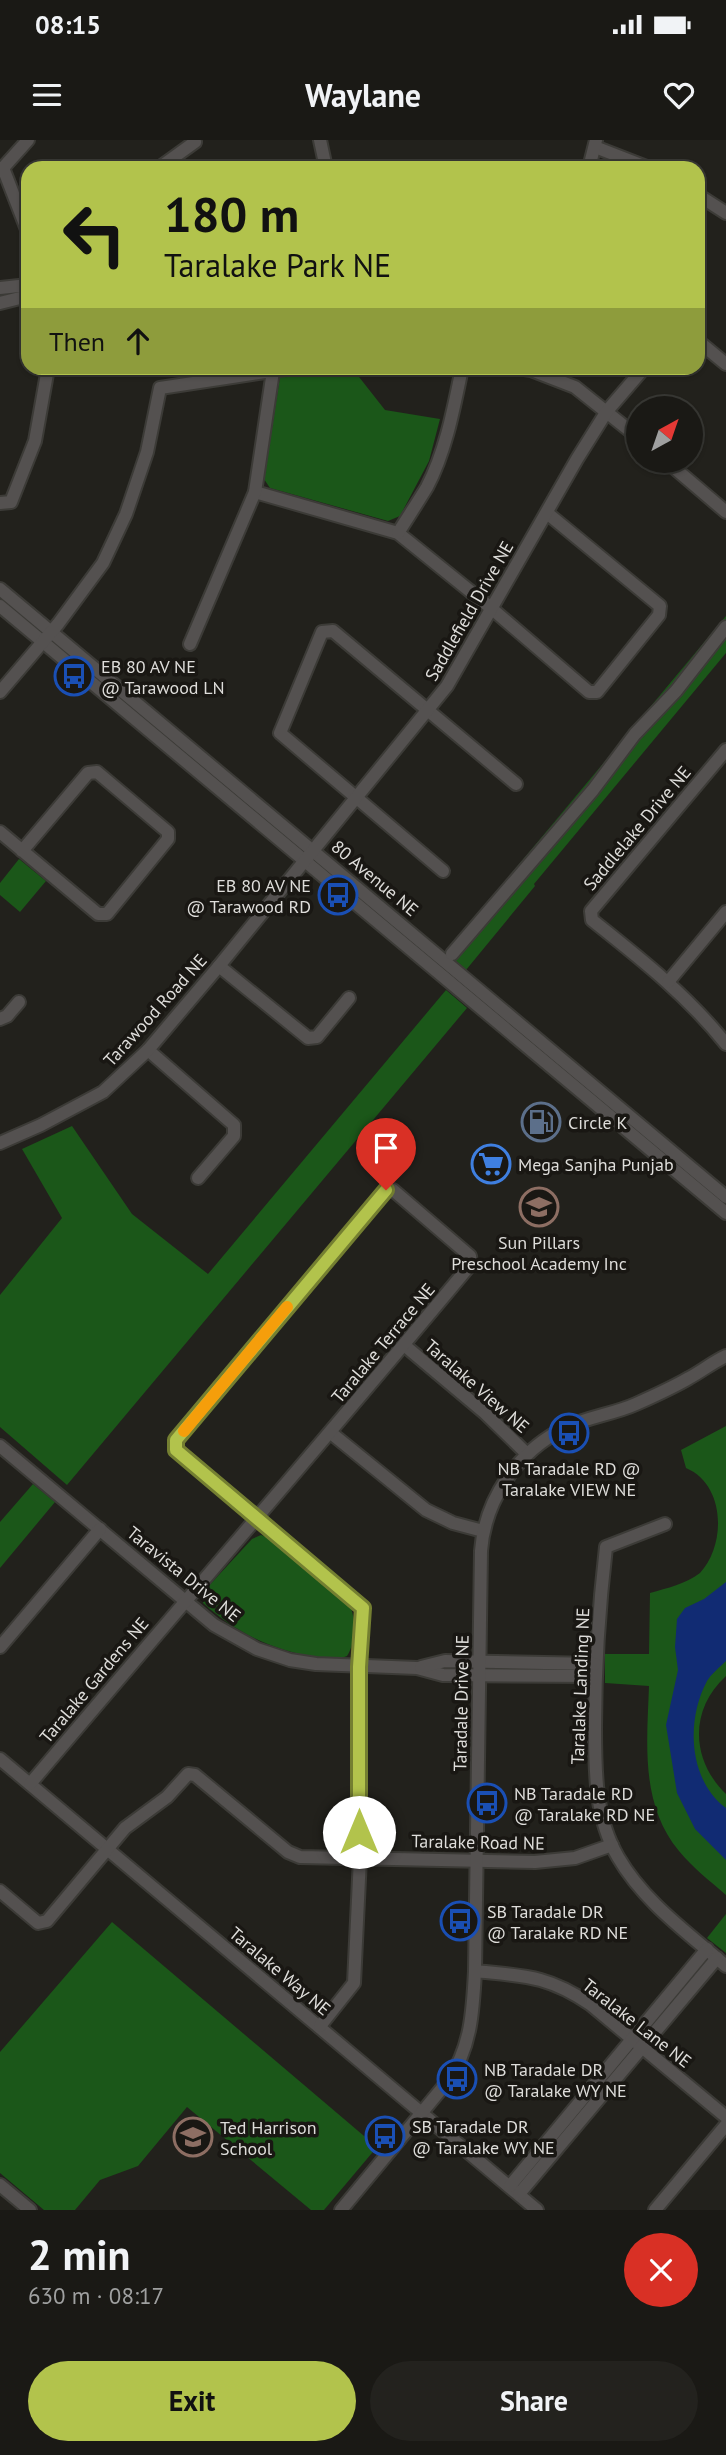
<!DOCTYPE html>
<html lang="en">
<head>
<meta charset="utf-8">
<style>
	body { margin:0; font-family:"PT Sans",sans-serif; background:#23221e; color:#f1f3f6; height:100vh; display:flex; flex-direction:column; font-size:26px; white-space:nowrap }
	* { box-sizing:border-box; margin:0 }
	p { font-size:23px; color:#9fa0a0 }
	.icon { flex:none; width:38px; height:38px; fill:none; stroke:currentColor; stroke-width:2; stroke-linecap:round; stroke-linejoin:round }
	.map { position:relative; height:2070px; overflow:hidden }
	.side { display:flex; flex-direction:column; background:#1a1915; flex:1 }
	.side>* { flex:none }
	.banner { position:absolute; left:21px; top:21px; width:684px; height:214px; border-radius:21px; box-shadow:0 2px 5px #0004,0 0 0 2px #383834; background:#b2c34c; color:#111; overflow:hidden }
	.needle { width:46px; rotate:40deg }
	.fabs { position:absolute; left:626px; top:256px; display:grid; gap:14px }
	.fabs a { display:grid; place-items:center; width:77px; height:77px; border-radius:50%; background:#1a1915; box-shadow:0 2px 5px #0004,0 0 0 2px #383834; font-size:35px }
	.pin { position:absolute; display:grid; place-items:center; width:60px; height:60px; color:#fff; margin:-72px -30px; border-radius:50% 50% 50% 0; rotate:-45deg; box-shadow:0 0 7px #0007 }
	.pin .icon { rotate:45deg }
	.me { position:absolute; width:77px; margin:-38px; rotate:0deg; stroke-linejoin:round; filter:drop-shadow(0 0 5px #0008) }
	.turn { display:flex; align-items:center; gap:24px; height:147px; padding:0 28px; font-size:32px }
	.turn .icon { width:91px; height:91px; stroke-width:2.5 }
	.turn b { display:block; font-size:49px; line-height:60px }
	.then { display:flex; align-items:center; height:66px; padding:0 28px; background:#0003; gap:14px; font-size:26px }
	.round { display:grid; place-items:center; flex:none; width:74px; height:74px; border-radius:37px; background:#23221e }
	.summary { display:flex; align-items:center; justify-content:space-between; height:119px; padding:0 28px }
	h1 { font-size:42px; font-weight:700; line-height:52px }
	.cta { display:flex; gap:14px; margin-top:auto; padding:14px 28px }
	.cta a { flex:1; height:80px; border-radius:42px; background:#b2c34c; color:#111; font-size:28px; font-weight:700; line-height:80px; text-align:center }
	.cta a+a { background:#23221e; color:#f1f3f6 }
	.status { display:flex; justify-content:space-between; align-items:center; height:49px; padding:0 35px; background:#1a1915; direction:ltr }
	.status svg { height:19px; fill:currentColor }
	header { display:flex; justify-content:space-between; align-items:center; height:91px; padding:0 28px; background:#1a1915; font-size:32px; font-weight:700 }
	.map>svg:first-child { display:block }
	.green { fill:#1b5719 }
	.water { fill:#112b73 }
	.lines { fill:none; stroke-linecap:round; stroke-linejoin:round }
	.minor-casing { stroke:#3c3b37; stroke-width:16 }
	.minor { stroke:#545150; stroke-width:12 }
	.route-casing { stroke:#747f31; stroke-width:18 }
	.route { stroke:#b2c34c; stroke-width:12 }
	.slow { stroke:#f59e0b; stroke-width:12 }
	.labels { text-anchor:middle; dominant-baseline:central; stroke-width:7; stroke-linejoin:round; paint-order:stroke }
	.street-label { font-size:18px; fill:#deddda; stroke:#191713 }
	.poi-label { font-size:18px; fill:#deddda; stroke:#191713; text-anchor:start }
</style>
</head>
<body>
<div class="status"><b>08:15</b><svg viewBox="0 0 49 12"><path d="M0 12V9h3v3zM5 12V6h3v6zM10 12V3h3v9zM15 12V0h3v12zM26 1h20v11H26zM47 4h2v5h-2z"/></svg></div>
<header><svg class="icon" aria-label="menu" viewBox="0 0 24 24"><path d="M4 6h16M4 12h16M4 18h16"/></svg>Waylane<svg class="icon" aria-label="heart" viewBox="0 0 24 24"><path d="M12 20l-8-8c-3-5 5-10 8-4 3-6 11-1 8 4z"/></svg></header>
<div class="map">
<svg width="726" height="2070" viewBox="0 0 726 2070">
	<rect width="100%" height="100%" fill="#22211c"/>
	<g class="green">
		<path d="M 352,228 L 385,270 L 440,279 L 429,321 L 400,376 L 388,381 L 270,348 L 264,339 L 280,237 L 324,229 Z"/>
		<path d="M 726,476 L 726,513 L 534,744 L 535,746 L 466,830 L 446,812 Z"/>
		<path d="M 19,719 L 46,741 L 20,772 L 0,755 L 0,743 Z"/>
		<path d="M 446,850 L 467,868 L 67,1345 L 0,1287 L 0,1155 L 62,1078 L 22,1009 L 72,986 L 132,1074 L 208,1134 Z"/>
		<path d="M 726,1286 L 726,1536 C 689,1570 691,1620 726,1654 L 726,1755 C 710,1741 693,1728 679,1711 C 640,1664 647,1603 649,1546 L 605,1543 L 605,1514 L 649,1514 L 650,1453 C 667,1448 686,1444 700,1433 C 726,1405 726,1345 686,1328 L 681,1310 Z"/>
		<path d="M 33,1344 L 55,1362 L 0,1428 L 0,1382 Z"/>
		<path d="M 261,1395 L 266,1397 L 351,1468 C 356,1482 355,1504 347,1516 C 337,1520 325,1518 315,1517 C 271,1510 235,1492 203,1463 L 204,1451 L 252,1399 Z"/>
		<path d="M 726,1774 L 726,1813 L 707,1798 Z"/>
		<path d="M 112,1782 L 377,2007 L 324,2070 L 311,2070 L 187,1967 L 138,2026 L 100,2040 L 75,2070 L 44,2070 L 0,2033 L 0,1912 Z"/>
	</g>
	<path class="water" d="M 726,1442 L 726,1521 C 720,1527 711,1534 707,1541 C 686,1580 688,1640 726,1668 L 726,1720 L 695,1689 L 677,1653 L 666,1585 L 678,1530 L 675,1507 L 677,1479 L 685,1468 L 704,1459 Z"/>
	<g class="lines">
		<defs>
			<g id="minor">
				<path d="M 320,0 L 326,28"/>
				<path d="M 595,7 L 649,28"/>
				<path d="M 159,28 L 195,2 L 194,0"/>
				<path d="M 589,28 L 596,0"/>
				<path d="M 698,55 L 726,73"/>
				<path d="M 28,92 L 3,28 L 28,0"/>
				<path d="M 0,148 L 28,145"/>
				<path d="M 0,163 L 28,156"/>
				<path d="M 698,201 L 726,224"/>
				<path d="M 518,228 L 531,230 L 575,247 L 639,298"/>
				<path d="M 665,320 L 726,372"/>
				<path d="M 255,352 L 398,393 L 491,468 L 589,552 L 597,552 L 659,475 L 660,466 L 547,373"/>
				<path d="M 0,363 L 11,362 L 35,301 L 48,228"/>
				<path d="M 398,393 C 408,377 418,362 427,347 C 446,311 454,267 462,228"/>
				<path d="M 0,449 L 726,1057"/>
				<path d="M 0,466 L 726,1073"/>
				<path d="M 190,504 L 255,352 L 273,231"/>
				<path d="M 0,552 L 58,484 L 103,423 L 126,374 L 147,312 L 160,248 L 292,228"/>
				<path d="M 726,610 L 591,771 L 592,780 C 641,819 687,855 726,904"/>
				<path d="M 0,692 L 98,774 L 107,774 L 168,699 L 168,692 L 97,632 L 88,633 L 22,711"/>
				<path d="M 443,731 L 280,593 L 322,492 L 333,491 L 516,644"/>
				<path d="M 452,814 L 593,650 L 635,594 L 676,551 L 726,487"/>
				<path d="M 219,826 L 308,898 L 317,897 L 349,858"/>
				<path d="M 668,842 L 726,772"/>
				<path d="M 0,879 L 7,876 L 19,862"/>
				<path d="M 148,910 L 234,985 L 234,996 L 198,1038"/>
				<path d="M 0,1003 L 41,985 L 103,952 L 148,910 L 219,826 L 447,546 L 577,319 L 607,271 L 644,228"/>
				<path d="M 404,1205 L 485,1273 L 527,1314"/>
				<path d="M 331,1293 L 426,1370 L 453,1383 L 483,1391"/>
				<path d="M 0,1306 L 214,1485 L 257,1509 L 290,1520 L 316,1524 L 417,1528 L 443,1535 L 595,1536"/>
				<path d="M 665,1384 L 606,1407 C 599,1467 595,1526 595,1587 C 595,1631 595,1678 618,1717 C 644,1762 687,1792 726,1826"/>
				<path d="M 0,1507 L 100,1389"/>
				<path d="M 421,1527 L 445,1521 L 595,1524"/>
				<path d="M 0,1619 L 537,2070"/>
				<path d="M 30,1644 C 177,1470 326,1299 471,1124 L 470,1116 L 393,1050 L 386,1050 L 176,1300 L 176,1310 L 363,1468 L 359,1527 L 360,1718 L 354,1843 L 320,1886"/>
				<path d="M 0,1751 L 38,1783 L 47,1781 L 125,1688 L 167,1657 L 188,1634 L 195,1635 L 288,1712 L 300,1717 L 535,1722 L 575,1718 L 612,1705"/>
				<path d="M 475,1831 C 524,1836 547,1835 590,1864 L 726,1977"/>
				<path d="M 0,2045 L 30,2070"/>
				<path d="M 510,2046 L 707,1809"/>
				<path d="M 519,2054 L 717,1818"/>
				<path d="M 341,2070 L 448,1941 C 471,1908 473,1871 475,1831 L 481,1411 C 485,1359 518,1311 565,1288 C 587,1277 614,1274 636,1264 C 654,1256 672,1248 689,1238 C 702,1231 713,1222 726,1216"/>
				<path d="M 655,2070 L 726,1985"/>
			</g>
		</defs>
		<use href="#minor" class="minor-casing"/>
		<use href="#minor" class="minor"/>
	</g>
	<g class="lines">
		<defs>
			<path id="route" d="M 359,1692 L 359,1527 L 363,1468 L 176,1310 L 176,1300 L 386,1050"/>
		</defs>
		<use href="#route" class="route-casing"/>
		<use href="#route" class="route"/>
		<path class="slow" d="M 184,1291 L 287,1167"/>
	</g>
	<defs>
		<symbol id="bus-ring" viewBox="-11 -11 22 22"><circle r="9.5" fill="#191713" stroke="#1a4fb4" stroke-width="1.5"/><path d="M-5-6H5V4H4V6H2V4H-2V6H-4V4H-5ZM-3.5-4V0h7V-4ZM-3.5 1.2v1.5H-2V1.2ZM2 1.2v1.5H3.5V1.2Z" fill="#1a4fb4"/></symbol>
		<symbol id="fuel-ring" viewBox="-11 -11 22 22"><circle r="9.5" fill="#191713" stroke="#5c6f8a" stroke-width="1.5"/><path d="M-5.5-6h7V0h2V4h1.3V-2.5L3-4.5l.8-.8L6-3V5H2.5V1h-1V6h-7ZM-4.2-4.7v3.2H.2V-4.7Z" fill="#5c6f8a"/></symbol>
		<symbol id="supermarket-ring" viewBox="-11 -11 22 22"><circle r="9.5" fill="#191713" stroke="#3f7fe0" stroke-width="1.5"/><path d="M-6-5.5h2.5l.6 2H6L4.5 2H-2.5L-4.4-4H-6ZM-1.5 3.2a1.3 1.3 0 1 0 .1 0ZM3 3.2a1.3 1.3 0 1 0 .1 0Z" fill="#3f7fe0"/></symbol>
		<symbol id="school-ring" viewBox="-11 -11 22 22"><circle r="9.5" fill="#191713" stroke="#8d6e63" stroke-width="1.5"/><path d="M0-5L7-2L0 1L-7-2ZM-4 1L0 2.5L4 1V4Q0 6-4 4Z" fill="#8d6e63"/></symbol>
	</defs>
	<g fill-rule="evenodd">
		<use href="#bus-ring" x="52" y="514" width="44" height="44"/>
		<use href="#bus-ring" x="316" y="733" width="44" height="44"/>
		<use href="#fuel-ring" x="519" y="960" width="44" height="44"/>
		<use href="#supermarket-ring" x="469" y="1002" width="44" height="44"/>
		<use href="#school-ring" x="517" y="1045" width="44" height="44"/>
		<use href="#bus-ring" x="547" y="1271" width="44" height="44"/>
		<use href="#bus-ring" x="465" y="1641" width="44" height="44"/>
		<use href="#bus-ring" x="438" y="1759" width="44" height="44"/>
		<use href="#bus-ring" x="435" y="1917" width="44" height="44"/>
		<use href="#bus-ring" x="363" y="1974" width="44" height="44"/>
		<use href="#school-ring" x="171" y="1975" width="44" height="44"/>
	</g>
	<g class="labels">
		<g class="street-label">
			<text transform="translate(469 471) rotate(-60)">Saddlefield Drive NE</text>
			<text transform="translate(637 688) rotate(-50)">Saddlelake Drive NE</text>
			<text transform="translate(375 738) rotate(40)">80 Avenue NE</text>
			<text transform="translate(155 870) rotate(-48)">Tarawood Road NE</text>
			<text transform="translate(383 1203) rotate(-50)">Taralake Terrace NE</text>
			<text transform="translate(477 1246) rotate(41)">Taralake View NE</text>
			<text transform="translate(184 1434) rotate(39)">Taravista Drive NE</text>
			<text transform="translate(94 1540) rotate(-50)">Taralake Gardens NE</text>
			<text transform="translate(580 1546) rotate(-88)">Taralake Landing NE</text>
			<text transform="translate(461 1563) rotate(-89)">Taradale Drive NE</text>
			<text transform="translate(478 1702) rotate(1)">Taralake Road NE</text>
			<text transform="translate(280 1831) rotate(40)">Taralake Way NE</text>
			<text transform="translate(637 1883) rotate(38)">Taralake Lane NE</text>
		</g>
		<g class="poi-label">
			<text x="101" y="526">EB 80 AV NE<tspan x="101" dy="21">@ Tarawood LN</tspan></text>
			<text x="311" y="745" text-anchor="end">EB 80 AV NE<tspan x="311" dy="21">@ Tarawood RD</tspan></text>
			<text x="568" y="982">Circle K</text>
			<text x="518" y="1024">Mega Sanjha Punjab</text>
			<text x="539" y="1102" text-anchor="middle">Sun Pillars<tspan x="539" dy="21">Preschool Academy Inc</tspan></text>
			<text x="569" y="1328" text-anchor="middle">NB Taradale RD @<tspan x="569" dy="21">Taralake VIEW NE</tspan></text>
			<text x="514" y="1653">NB Taradale RD<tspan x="514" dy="21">@ Taralake RD NE</tspan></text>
			<text x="487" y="1771">SB Taradale DR<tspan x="487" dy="21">@ Taralake RD NE</tspan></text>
			<text x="484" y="1929">NB Taradale DR<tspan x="484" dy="21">@ Taralake WY NE</tspan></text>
			<text x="412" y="1986">SB Taradale DR<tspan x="412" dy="21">@ Taralake WY NE</tspan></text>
			<text x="220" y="1987">Ted Harrison<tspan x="220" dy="21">School</tspan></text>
		</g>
	</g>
</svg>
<div class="fabs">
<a><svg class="needle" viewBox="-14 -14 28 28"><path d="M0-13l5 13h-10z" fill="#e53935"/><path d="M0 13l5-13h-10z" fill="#9fa0a0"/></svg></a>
</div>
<div class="pin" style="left:386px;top:1050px;background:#d93025"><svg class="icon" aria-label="arrive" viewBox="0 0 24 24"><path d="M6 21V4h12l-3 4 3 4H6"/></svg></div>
<svg class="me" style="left:359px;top:1692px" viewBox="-20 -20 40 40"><circle r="19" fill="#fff"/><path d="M0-13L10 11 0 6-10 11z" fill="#b2c34c"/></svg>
<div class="banner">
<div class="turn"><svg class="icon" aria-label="left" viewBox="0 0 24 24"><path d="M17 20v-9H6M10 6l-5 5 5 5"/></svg><div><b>180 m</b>Taralake Park NE</div></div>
<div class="then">Then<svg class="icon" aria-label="ahead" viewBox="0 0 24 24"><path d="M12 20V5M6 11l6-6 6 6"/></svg></div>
</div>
</div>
<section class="side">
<div class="summary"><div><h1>2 min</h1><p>630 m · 08:17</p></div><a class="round" style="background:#d93025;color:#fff"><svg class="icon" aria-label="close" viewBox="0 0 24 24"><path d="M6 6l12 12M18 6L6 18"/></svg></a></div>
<div class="cta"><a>Exit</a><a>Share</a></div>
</section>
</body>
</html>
